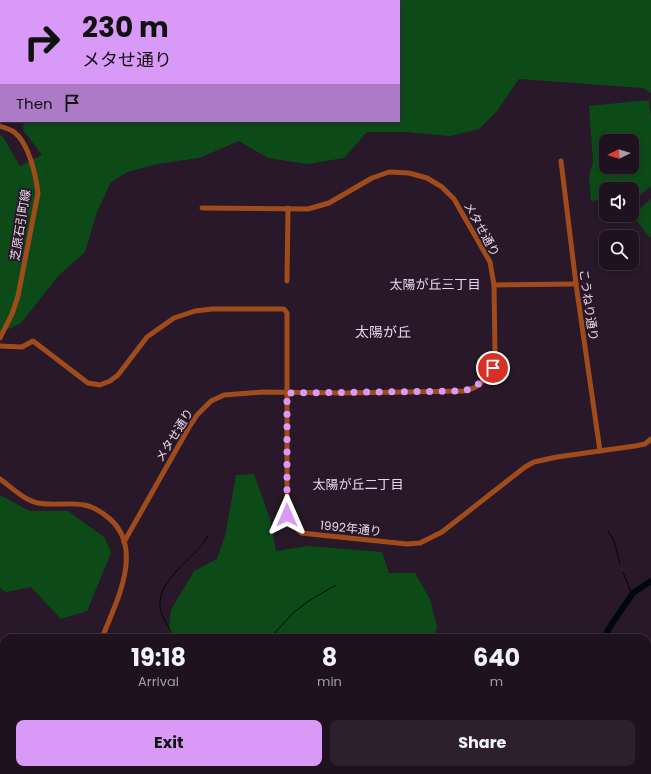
<!DOCTYPE html>
<html lang="en">
<head>
<meta charset="utf-8">
<style>
	body { margin:0; font-family:Poppins,"Noto Sans JP",sans-serif; background:#2b202c; color:#f1f3f6; height:100vh; display:flex; flex-direction:column; font-size:15px; white-space:nowrap }
	* { box-sizing:border-box; margin:0 }
	p { font-size:13px; color:#a19ea4 }
	.icon { flex:none; width:22px; height:22px; fill:none; stroke:currentColor; stroke-width:2; stroke-linecap:round; stroke-linejoin:round }
	.map { position:relative; flex:1; overflow:hidden }
	.sheet { position:absolute; left:0px; top:634px; width:651px; height:140px; display:flex; flex-direction:column; background:#1e121f; border-radius:12px 12px 0 0; box-shadow:0 2px 6px #0003,0 0 0 1px #3c323d }
	.sheet>* { flex:none }
	.hud { position:absolute; left:0px; top:0px; width:400px; height:122px; box-shadow:0 2px 6px #0003,0 0 0 1px #3c323d; background:#d99af7; color:#111; overflow:hidden }
	.needle { width:26px; rotate:265deg }
	.fabs { position:absolute; left:599px; top:134px; display:grid; gap:8px }
	.fabs a { display:grid; place-items:center; width:40px; height:40px; border-radius:8px; background:#1e121f; box-shadow:0 2px 6px #0003,0 0 0 1px #3c323d; font-size:20px }
	.pin { position:absolute; display:grid; place-items:center; width:34px; height:34px; color:#fff; margin:-17px; border:2px solid #fff; border-radius:50%; box-shadow:0 1px 4px #0007 }
	.me { position:absolute; width:44px; margin:-22px; rotate:0deg; stroke-linejoin:round; filter:drop-shadow(0 0 3px #0008) }
	.turn { display:flex; align-items:center; gap:14px; height:84px; padding:0 16px; font-size:18px }
	.turn .icon { width:52px; height:52px; stroke-width:2.5 }
	.turn b { display:block; font-size:28px; line-height:34px }
	.then { display:flex; align-items:center; height:38px; padding:0 16px; background:#0003; gap:8px; font-size:15px }
	.eta { display:flex; justify-content:space-evenly; align-items:center; height:68px; text-align:center }
	.eta b { font-size:24px; font-weight:700; line-height:28px }
	.cta { display:flex; gap:8px; margin-top:auto; padding:8px 16px }
	.cta a { flex:1; height:46px; border-radius:8px; background:#d99af7; color:#111; font-size:16px; font-weight:700; line-height:46px; text-align:center }
	.cta a+a { background:#2b202c; color:#f1f3f6 }
	.map>svg:first-child { display:block }
	.green { fill:#0c4b18; fill-rule:evenodd }
	.lines { fill:none; stroke-linecap:round; stroke-linejoin:round }
	.stream { stroke:#00080b; stroke-width:1 }
	.river { stroke:#00080b; stroke-width:6 }
	.secondary { stroke:#a04b1b; stroke-width:5 }
	.primary { stroke:#c45509; stroke-width:5.5 }
	.route { stroke:#d99af7; stroke-width:7; stroke-dasharray:0 12.6 }
	.labels { text-anchor:middle; dominant-baseline:central; stroke-width:4; stroke-linejoin:round; paint-order:stroke }
	.street-label { font-size:12px; fill:#e6dae6; stroke:#281829 }
	.neighbourhood-label { font-size:13px; fill:#ead4eb; stroke:#281829 }
	.quarter-label { font-size:14px; fill:#ead4eb; stroke:#281829 }
</style>
</head>
<body>
<div class="map">
<svg width="651" height="774" viewBox="0 0 651 774">
	<rect width="100%" height="100%" fill="#281829"/>
	<g class="green">
		<path d="M 151,0 L 651,0 L 651,93 L 643,88 L 519,79 L 497,111 L 479,129 L 450,136 L 407,132 L 367,132 L 344,158 L 307,164 L 268,158 L 239,141 L 199,158 L 157,164 L 128,172 L 111,182 L 97,212 L 85,252 L 59,275 L 21,323 L 0,333 L 0,135 L 3,137 L 20,166 L 42,155 L 23,130 L 24,121 L 399,121 L 399,1 Z"/>
		<path d="M 649,100 L 651,116 L 651,186 L 639,196 L 632,197 L 632,189 L 606,189 L 606,199 L 591,201 L 589,177 L 593,161 L 589,106 ZM 606,141 L 632,141 L 632,167 L 606,167 Z"/>
		<path d="M 651,199 L 651,237 L 650,238 L 632,215 Z"/>
		<path d="M 254,474 L 270,519 L 276,551 L 309,546 L 382,552 L 389,573 L 415,573 L 430,599 L 437,627 L 434,638 L 168,638 L 171,610 L 194,571 L 217,559 L 225,536 L 236,475 Z"/>
		<path d="M 0,495 L 30,511 L 68,511 L 105,538 L 111,553 L 87,611 L 61,619 L 31,587 L 6,592 L 0,588 Z"/>
		<path d="M 647,750 L 651,752 L 651,774 L 630,774 L 628,770 L 647,770 Z"/>
	</g>
	<g class="lines">
		<g class="stream">
			<path d="M 608,531 L 614,541 L 620,564"/>
			<path d="M 623,572 L 631,592 L 633,593"/>
			<path d="M 173,638 C 170,627 161,618 160,606 C 158,578 196,558 208,536"/>
			<path d="M 270,638 L 293,613 L 310,600 L 336,585"/>
			<path d="M 158,774 L 159,770"/>
		</g>
		<g class="river">
			<path d="M 604,638 L 611,625 L 633,593 L 651,581"/>
			<path d="M 505,774 L 506,770"/>
		</g>
		<g class="secondary">
			<path d="M 0,126 C 5,128 10,129 14,132 C 29,143 36,176 38,193 L 18,296 L 12,314 L 0,338"/>
			<path d="M 561,161 L 576,284 L 600,451"/>
			<path d="M 287,281 L 288,208"/>
			<path d="M 494,285 L 576,284"/>
			<path d="M 0,346 L 22,347 L 33,341 L 88,383 L 100,385 L 110,381 L 118,375 L 147,337 L 174,318 L 195,311 L 212,309 L 284,309 L 287,313 L 287,515 L 290,523 L 301,533 L 407,544 L 420,543 L 442,532 L 525,467 L 534,462 L 557,457 L 635,446 L 645,444 L 651,439"/>
			<path d="M 0,479 C 11,487 24,500 38,503 C 53,506 69,502 84,505 C 95,507 102,512 110,519 C 145,550 115,604 102,638"/>
			<path d="M 124,542 L 188,429 L 197,415 L 211,401 L 224,395 L 263,392 L 347,393 L 464,391 L 474,388 L 481,383 L 493,368 L 495,352 L 494,285 L 490,262 L 454,199 L 442,187 L 427,178 L 409,173 L 389,172 L 372,178 L 329,203 L 308,209 L 202,208"/>
			<path d="M 0,656 L 4,684"/>
			<path d="M 29,774 L 35,770"/>
			<path d="M 333,774 L 337,770"/>
		</g>
		<g class="primary">
			<path d="M 647,723 L 651,721"/>
			<path d="M 578,774 L 582,770"/>
		</g>
	</g>
	<g class="lines">
		<path class="route" d="M 287,515 L 287,393 L 464,391 C 479,386 484,380 493,368"/>
	</g>
	<g class="labels">
		<g class="street-label">
			<text transform="translate(20 225) rotate(-81)">芝原石引町線</text>
			<text transform="translate(482 229) rotate(61)">メタせ通り</text>
			<text transform="translate(589 305) rotate(82)">こうねり通り</text>
			<text transform="translate(174 435) rotate(-58)">メタせ通り</text>
			<text transform="translate(351 528) rotate(6)">1992年通り</text>
		</g>
		<g class="neighbourhood-label">
			<text x="435" y="284">太陽が丘三丁目</text>
			<text x="358" y="484">太陽が丘二丁目</text>
		</g>
		<g class="quarter-label">
			<text x="383" y="332">太陽が丘</text>
		</g>
	</g>
</svg>
<div class="fabs">
<a><svg class="needle" viewBox="-14 -14 28 28"><path d="M0-13l5 13h-10z" fill="#e53935"/><path d="M0 13l5-13h-10z" fill="#a19ea4"/></svg></a>
<a><svg class="icon" aria-label="sound" viewBox="0 0 24 24"><path d="M4 9h4l5-4v14l-5-4H4zM17 9q2 3 0 6"/></svg></a>
<a><svg class="icon" aria-label="search" viewBox="0 0 24 24"><circle cx="10" cy="10" r="6"/><path d="M15 15l6 6"/></svg></a>
</div>
<div class="pin" style="left:493px;top:368px;background:#d93025"><svg class="icon" aria-label="arrive" viewBox="0 0 24 24"><path d="M6 21V4h12l-3 4 3 4H6"/></svg></div>
<svg class="me" style="left:287px;top:515px" viewBox="-20 -20 40 40"><path d="M0-17L14 15 0 8-14 15z" fill="#d99af7" stroke="#fff" stroke-width="4"/></svg>
<div class="hud">
<div class="turn"><svg class="icon" aria-label="right" viewBox="0 0 24 24"><path d="M7 20v-9h11M14 6l5 5-5 5"/></svg><div><b>230 m</b>メタせ通り</div></div>
<div class="then">Then<svg class="icon" aria-label="arrive" viewBox="0 0 24 24"><path d="M6 21V4h12l-3 4 3 4H6"/></svg></div>
</div>
<section class="sheet">
<div class="eta">
<div><b>19:18</b><p>Arrival</p></div>
<div><b>8</b><p>min</p></div>
<div><b>640</b><p>m</p></div>
</div>
<div class="cta"><a>Exit</a><a>Share</a></div>
</section>
</div>
</body>
</html>
